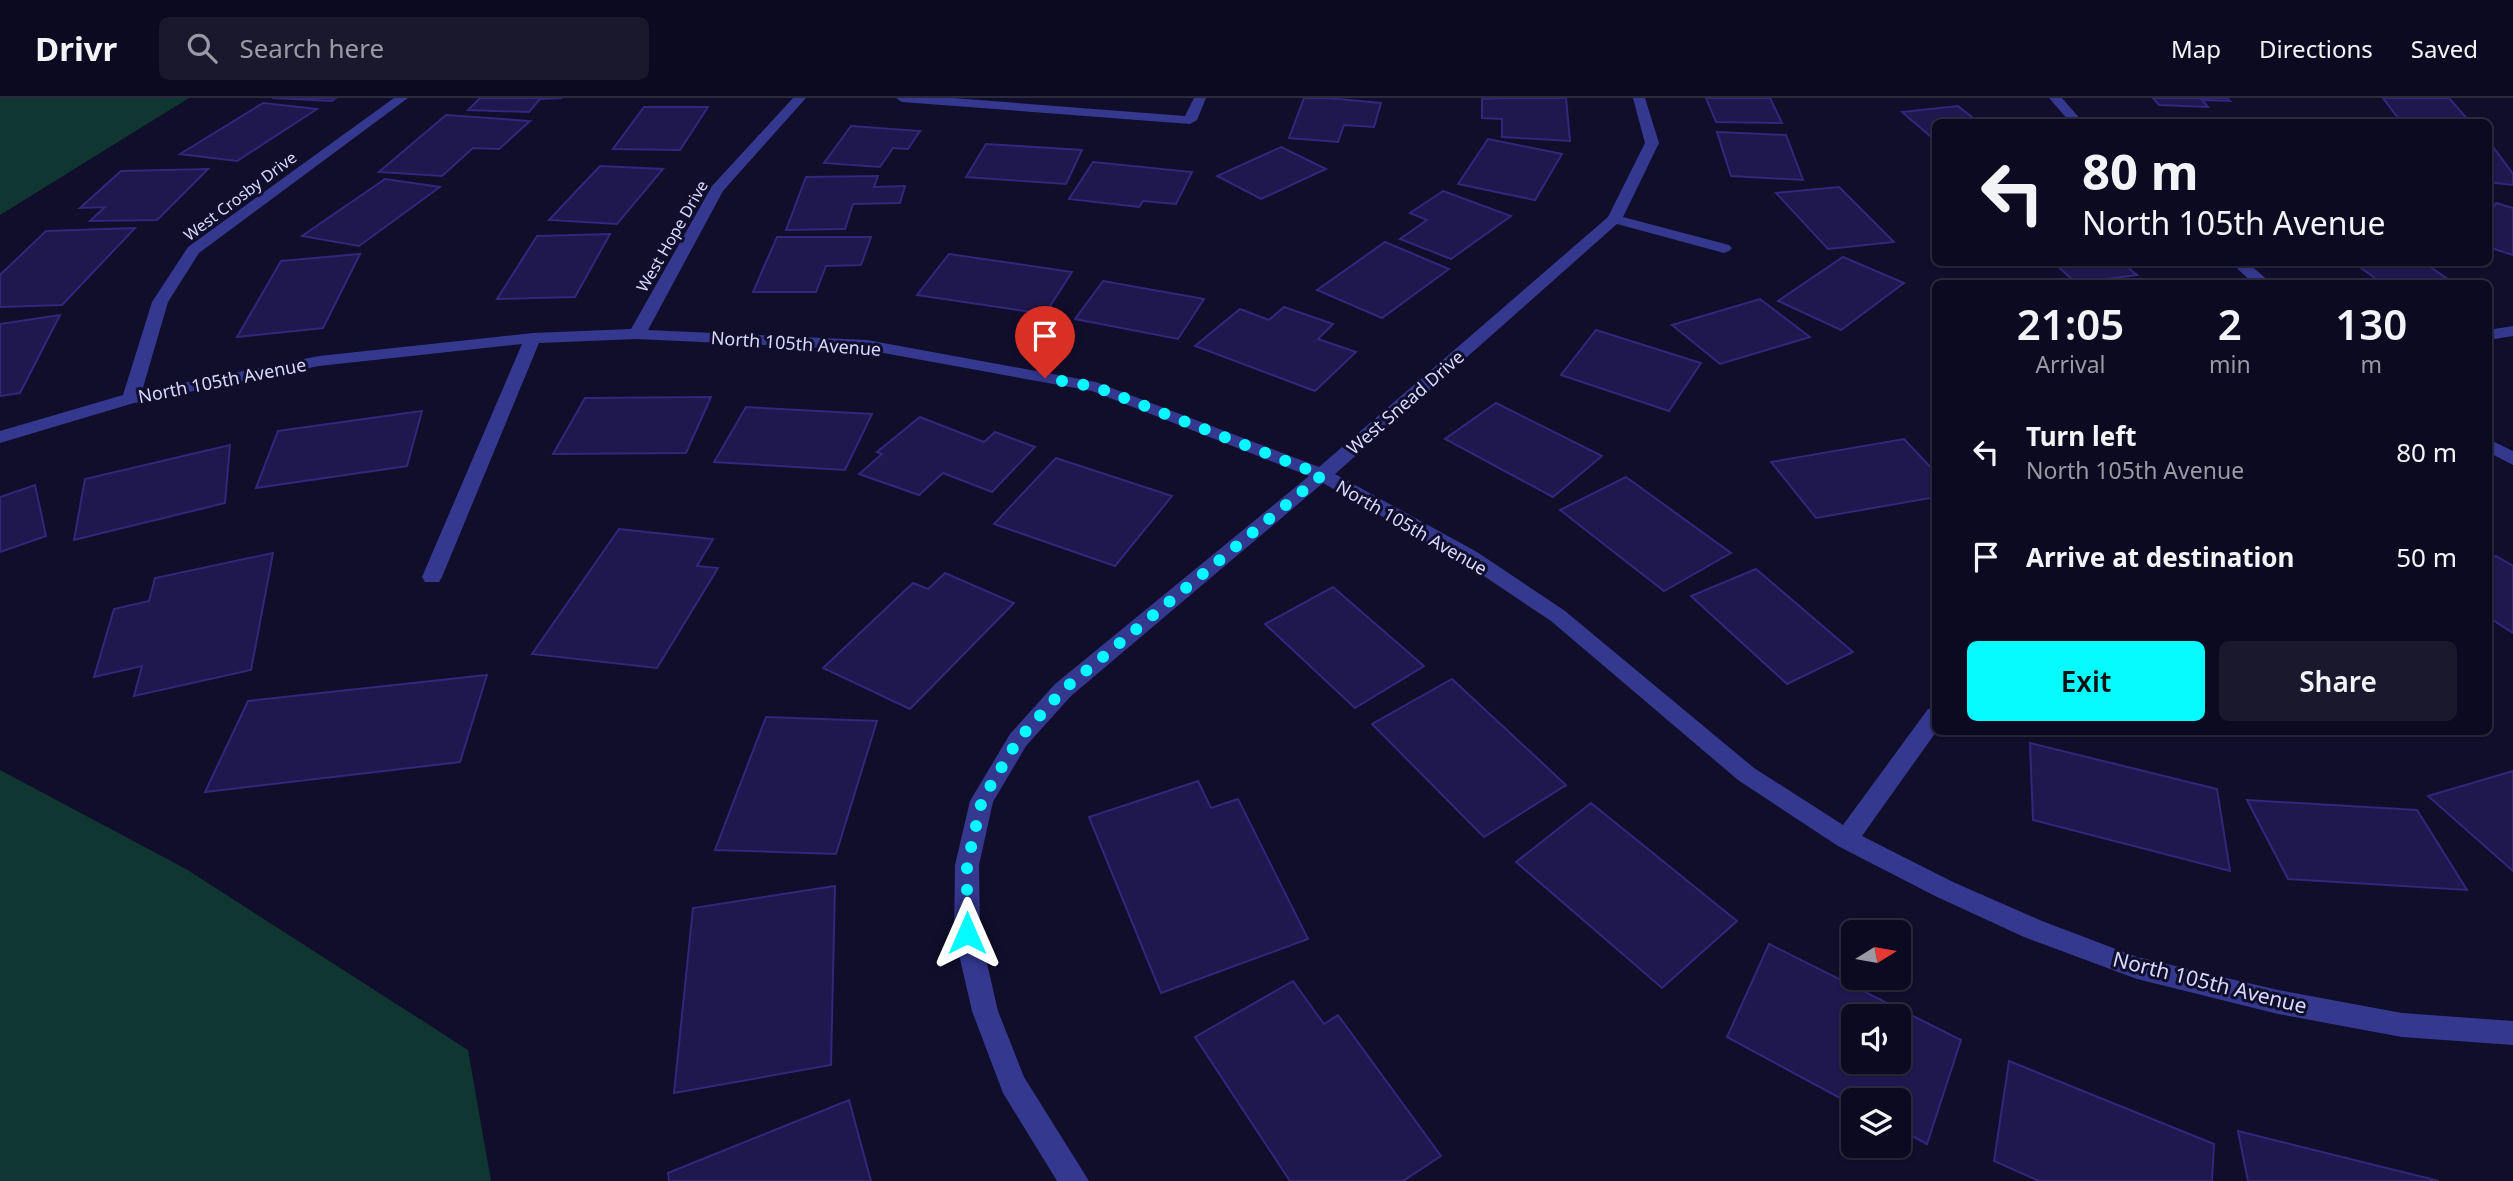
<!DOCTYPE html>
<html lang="en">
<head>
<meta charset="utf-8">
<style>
	body { margin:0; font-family:"Noto Sans",sans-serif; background:#1a182d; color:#f1f3f6; height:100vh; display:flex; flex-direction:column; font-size:26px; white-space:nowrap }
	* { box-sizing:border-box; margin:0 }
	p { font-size:23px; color:#9a9aa5 }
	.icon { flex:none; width:38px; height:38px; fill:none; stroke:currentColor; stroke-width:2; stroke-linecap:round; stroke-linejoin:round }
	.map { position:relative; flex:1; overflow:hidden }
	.panel { position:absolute; left:1932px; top:182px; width:560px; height:455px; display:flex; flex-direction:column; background:#0c0a20; border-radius:10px; box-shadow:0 2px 5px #0004,0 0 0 2px #2c2b3e }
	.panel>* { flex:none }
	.banner { position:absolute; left:1932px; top:21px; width:560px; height:147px; border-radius:10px; box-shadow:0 2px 5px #0004,0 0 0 2px #2c2b3e; background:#0c0a20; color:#f1f3f6; overflow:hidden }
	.needle { width:46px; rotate:79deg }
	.fabs { position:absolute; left:1841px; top:822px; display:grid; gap:14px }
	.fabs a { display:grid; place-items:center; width:70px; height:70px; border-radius:10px; background:#0c0a20; box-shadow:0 2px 5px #0004,0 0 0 2px #2c2b3e; font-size:35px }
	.pin { position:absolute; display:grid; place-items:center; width:60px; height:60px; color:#fff; margin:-72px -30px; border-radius:50% 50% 50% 0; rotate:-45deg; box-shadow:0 0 7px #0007 }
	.pin .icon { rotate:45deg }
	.me { position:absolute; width:77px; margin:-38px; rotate:0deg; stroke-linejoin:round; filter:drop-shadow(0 0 5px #0008) }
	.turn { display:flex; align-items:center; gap:24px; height:147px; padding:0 35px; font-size:32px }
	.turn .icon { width:91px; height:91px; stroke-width:2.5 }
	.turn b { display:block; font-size:49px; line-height:60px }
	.eta { display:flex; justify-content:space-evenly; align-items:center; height:119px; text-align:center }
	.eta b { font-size:42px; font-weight:600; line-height:49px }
	.cta { display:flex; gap:14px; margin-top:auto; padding:14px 35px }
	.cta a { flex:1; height:80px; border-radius:10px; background:#04faff; color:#111; font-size:28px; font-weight:600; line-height:80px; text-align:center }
	.cta a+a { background:#1a182d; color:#f1f3f6 }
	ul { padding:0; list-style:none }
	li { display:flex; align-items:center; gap:21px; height:105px; padding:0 35px }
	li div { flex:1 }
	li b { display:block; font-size:26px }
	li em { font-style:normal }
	header { display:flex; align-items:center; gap:42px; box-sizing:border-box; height:98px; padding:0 35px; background:#0c0a20; border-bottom:2px solid #2c2b3e }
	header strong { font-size:33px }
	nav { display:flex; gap:38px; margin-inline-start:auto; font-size:24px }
	.search { width:490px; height:63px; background:#1a182d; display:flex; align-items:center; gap:18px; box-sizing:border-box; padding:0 24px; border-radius:10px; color:#9a9aa5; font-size:26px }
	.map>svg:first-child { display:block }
	.green { fill:#103631 }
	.building { fill:#1e184e; stroke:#31277c; stroke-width:2; fill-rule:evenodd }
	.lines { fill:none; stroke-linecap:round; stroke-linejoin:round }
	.street { fill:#34388f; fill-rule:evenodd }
	.route { stroke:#04faff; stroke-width:12; stroke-dasharray:0 21.6 }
	.labels { text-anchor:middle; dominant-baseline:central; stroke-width:6; stroke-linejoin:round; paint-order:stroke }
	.far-street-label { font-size:16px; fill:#d9d8ff; stroke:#100e2b }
	.street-label { font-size:18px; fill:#d9d8ff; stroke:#100e2b }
	.near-street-label { font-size:21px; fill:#d9d8ff; stroke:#100e2b }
</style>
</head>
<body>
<header>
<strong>Drivr</strong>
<div class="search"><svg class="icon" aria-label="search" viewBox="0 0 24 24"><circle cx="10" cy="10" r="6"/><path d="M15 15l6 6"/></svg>Search here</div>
<nav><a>Map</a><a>Directions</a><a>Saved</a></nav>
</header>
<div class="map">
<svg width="2513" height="1083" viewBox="0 0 2513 1083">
	<rect width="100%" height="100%" fill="#100e2b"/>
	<g class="green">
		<path d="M 0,0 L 189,0 L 0,117 Z"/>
		<path d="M 0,672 L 186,771 L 468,952 L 491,1083 L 0,1083 Z"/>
	</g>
	<g class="building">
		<path d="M 272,0 L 336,0 L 332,3 Z"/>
		<path d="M 480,0 L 562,0 L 540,1 L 529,14 L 468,12 Z"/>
		<path d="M 1304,0 L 1327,0 L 1381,5 L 1374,29 L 1344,27 L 1338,44 L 1289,40 Z"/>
		<path d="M 1502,0 L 1566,0 L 1570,43 L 1502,39 L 1502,21 L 1482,20 L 1482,1 Z"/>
		<path d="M 1706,0 L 1770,0 L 1782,25 L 1716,24 Z"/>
		<path d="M 2153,0 L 2227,0 L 2230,3 L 2202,2 L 2208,9 L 2159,7 Z"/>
		<path d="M 2383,0 L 2449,0 L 2470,24 L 2398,20 Z"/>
		<path d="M 263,5 L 317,11 L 237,63 L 180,56 Z"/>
		<path d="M 1958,8 L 1978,24 L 1936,24 L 1936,43 L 1902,14 Z"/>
		<path d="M 644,9 L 708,9 L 680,52 L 613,51 Z"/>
		<path d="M 446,17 L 530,23 L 499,51 L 473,50 L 442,78 L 379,74 Z"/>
		<path d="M 2229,20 L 2236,24 L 2179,24 Z"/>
		<path d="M 851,28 L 920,33 L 908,51 L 893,50 L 880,69 L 824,65 Z"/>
		<path d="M 1717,34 L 1786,37 L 1803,82 L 1731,78 Z"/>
		<path d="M 1488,41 L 1562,56 L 1535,102 L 1458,86 Z"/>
		<path d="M 2488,42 L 2513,76 L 2513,87 L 2488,84 Z"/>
		<path d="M 986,46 L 1082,52 L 1066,86 L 966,79 Z"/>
		<path d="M 1281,49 L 1326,71 L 1261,101 L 1217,78 Z"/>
		<path d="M 1093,64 L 1192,74 L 1176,106 L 1143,103 L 1139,109 L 1069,101 Z"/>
		<path d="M 600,68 L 663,71 L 617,126 L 549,122 Z"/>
		<path d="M 208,71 L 157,122 L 90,123 L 105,109 L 80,110 L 121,73 Z"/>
		<path d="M 878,78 L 874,89 L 905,88 L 900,105 L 853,106 L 845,131 L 786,132 L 806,79 Z"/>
		<path d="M 385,81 L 440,89 L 359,148 L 302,138 Z"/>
		<path d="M 1839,89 L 1894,144 L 1828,151 L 1776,95 Z"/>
		<path d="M 1443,93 L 1511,118 L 1451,161 L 1400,141 L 1427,122 L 1410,115 Z"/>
		<path d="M 2496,105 L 2513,110 L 2513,157 L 2488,149 L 2488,118 Z"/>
		<path d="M 135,130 L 62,207 L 0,209 L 0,177 L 46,133 Z"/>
		<path d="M 610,136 L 575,199 L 497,201 L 537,138 Z"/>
		<path d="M 777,139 L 871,139 L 861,167 L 826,168 L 816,194 L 753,194 Z"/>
		<path d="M 1385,144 L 1449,171 L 1382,220 L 1317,192 Z"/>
		<path d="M 360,156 L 323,230 L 237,239 L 281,163 Z"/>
		<path d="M 949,156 L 1072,174 L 1045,216 L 917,197 Z"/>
		<path d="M 1843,159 L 1904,185 L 1841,232 L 1778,203 Z"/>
		<path d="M 2053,164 L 2121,164 L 2137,177 L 2076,185 Z"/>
		<path d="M 2353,164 L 2423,164 L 2455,186 L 2383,186 Z"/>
		<path d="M 1103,183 L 1204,201 L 1178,241 L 1075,221 Z"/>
		<path d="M 1760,201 L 1810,239 L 1720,266 L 1672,227 Z"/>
		<path d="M 1284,209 L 1333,226 L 1318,241 L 1356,254 L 1315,293 L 1195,248 L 1240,211 L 1269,222 Z"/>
		<path d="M 60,217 L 20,295 L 0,298 L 0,226 Z"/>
		<path d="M 1596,232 L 1701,265 L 1669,313 L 1561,277 Z"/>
		<path d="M 711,299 L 686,355 L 553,356 L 585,300 Z"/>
		<path d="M 1496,305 L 1602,358 L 1553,399 L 1445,341 Z"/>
		<path d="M 746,309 L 872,316 L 845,372 L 714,364 Z"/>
		<path d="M 422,313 L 407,368 L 256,390 L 278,333 Z"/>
		<path d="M 920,319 L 984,344 L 995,334 L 1035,349 L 992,394 L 943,375 L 919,397 L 859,376 L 882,356 L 877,354 Z"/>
		<path d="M 1904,341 L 1936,375 L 1936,399 L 1816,420 L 1771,364 Z"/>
		<path d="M 230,347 L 225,405 L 74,442 L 85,381 Z"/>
		<path d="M 1056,360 L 1172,398 L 1115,468 L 994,426 Z"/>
		<path d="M 1626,379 L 1731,455 L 1664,493 L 1560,412 Z"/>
		<path d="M 35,387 L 46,438 L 0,454 L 0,399 Z"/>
		<path d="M 619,431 L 713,441 L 697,468 L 718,470 L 657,570 L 532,556 Z"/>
		<path d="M 273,455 L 251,572 L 134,598 L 142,568 L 94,579 L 114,511 L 149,503 L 155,480 Z"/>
		<path d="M 2496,458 L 2513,468 L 2513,535 L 2488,519 L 2488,462 Z"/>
		<path d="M 1756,471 L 1853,554 L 1787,586 L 1691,498 Z"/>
		<path d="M 945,475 L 1014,505 L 910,611 L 823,570 L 913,485 L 928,491 Z"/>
		<path d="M 1333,489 L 1424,568 L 1355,610 L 1265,526 Z"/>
		<path d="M 487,577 L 460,664 L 205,694 L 248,603 Z"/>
		<path d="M 1452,581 L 1566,687 L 1484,739 L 1372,626 Z"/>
		<path d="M 766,619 L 877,623 L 836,756 L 715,752 Z"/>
		<path d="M 2030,645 L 2217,691 L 2230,773 L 2033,722 Z"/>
		<path d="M 2513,673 L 2513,773 L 2428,698 Z"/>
		<path d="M 1198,683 L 1211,710 L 1238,701 L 1308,841 L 1161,895 L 1089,719 Z"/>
		<path d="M 2247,702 L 2417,712 L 2467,792 L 2288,781 Z"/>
		<path d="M 1591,705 L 1737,823 L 1662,890 L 1516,764 Z"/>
		<path d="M 835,788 L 831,967 L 674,995 L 693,810 Z"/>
		<path d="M 1769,846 L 1961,942 L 1927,1046 L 1899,1031 L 1899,1003 L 1853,1003 L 1853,1007 L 1727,939 ZM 1853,919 L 1899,919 L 1899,964 L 1853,964 Z"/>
		<path d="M 1293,883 L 1324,926 L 1338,917 L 1441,1058 L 1403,1083 L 1290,1083 L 1195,939 Z"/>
		<path d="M 2009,963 L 2214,1046 L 2212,1083 L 2039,1083 L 1994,1063 Z"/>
		<path d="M 849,1002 L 871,1083 L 669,1083 L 668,1075 Z"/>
		<path d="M 2238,1033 L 2439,1083 L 2248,1083 Z"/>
	</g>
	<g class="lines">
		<g class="street">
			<path d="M 394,0 L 408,0 L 199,155 L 168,204 L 142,293 L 319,258 L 533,235 L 631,231 L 712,88 L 793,0 L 806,0 L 723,93 L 648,232 L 867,242 L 1096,284 L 1319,369 L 1608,119 L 1645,45 L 1633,0 L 1645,0 L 1659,45 L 1623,119 L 1729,147 L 1732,150 L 1729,153 L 1724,155 L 1617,126 L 1335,376 L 1477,454 L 1565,513 L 1754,670 L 1843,727 L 1928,611 L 1936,609 L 1936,634 L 1862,738 L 1953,784 L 2042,823 L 2137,859 L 2278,892 L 2402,915 L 2513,923 L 2513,947 L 2402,939 L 2278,916 L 2137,881 L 2024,839 L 1935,798 L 1838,748 L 1738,682 L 1551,523 L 1463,464 L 1323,385 L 1071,598 L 1026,648 L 993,704 L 979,767 L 980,835 L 998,913 L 1024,979 L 1089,1083 L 1057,1083 L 1003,995 L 972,913 L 954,835 L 955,767 L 970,703 L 1010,636 L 1055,586 L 1309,378 L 1092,293 L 867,252 L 637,241 L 539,245 L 442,479 L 439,484 L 425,484 L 422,479 L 522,246 L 319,268 L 134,305 L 0,345 L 0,333 L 123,297 L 152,204 L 188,149 Z"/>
			<path d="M 896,0 L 953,0 L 1185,18 L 1194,0 L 1206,0 L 1197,22 L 1190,26 L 902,4 Z"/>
			<path d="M 2049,0 L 2062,0 L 2083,24 L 2070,24 Z"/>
			<path d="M 2230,164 L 2247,164 L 2272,186 L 2254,186 Z"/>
			<path d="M 2513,228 L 2513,238 L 2488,242 L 2488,232 Z"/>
			<path d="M 2488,341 L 2513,353 L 2513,367 L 2488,354 Z"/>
		</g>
	</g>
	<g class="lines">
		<path class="route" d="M 967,835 L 967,767 L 982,702 L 1018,642 L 1063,592 L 1322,377 L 1096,289 L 1045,280"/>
	</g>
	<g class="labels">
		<g class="far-street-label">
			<text transform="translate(240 98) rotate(-37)">West Crosby Drive</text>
			<text transform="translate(672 138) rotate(-60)">West Hope Drive</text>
		</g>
		<g class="street-label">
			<text transform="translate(796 245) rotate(4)">North 105th Avenue</text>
			<text transform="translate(222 282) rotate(-11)">North 105th Avenue</text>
			<text transform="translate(1405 304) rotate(-41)">West Snead Drive</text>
			<text transform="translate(1412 429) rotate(30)">North 105th Avenue</text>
		</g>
		<g class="near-street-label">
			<text transform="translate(2210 884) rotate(14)">North 105th Avenue</text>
		</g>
	</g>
</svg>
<div class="fabs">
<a><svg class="needle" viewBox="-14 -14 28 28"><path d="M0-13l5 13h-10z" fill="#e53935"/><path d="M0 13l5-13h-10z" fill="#9a9aa5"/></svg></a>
<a><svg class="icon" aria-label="sound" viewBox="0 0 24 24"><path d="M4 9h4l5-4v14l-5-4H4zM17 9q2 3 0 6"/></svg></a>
<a><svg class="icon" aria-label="layers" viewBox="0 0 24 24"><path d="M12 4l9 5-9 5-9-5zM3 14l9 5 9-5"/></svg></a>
</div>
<div class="pin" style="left:1045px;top:280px;background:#d93025"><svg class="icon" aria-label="arrive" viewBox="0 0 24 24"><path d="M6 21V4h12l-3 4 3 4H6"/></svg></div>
<svg class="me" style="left:967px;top:835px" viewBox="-20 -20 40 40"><path d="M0-17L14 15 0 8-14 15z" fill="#04faff" stroke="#fff" stroke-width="4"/></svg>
<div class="banner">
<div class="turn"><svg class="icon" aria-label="left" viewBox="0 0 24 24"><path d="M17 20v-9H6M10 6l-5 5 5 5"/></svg><div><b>80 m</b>North 105th Avenue</div></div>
</div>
<section class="panel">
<div class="eta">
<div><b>21:05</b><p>Arrival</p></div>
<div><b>2</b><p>min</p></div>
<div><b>130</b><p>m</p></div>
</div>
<ul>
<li><svg class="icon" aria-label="left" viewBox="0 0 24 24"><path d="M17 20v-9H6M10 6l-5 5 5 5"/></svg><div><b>Turn left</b><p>North 105th Avenue</p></div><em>80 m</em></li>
<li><svg class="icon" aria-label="arrive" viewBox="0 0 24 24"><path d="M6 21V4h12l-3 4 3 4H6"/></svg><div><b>Arrive at destination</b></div><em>50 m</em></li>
</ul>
<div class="cta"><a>Exit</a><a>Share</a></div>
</section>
</div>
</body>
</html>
